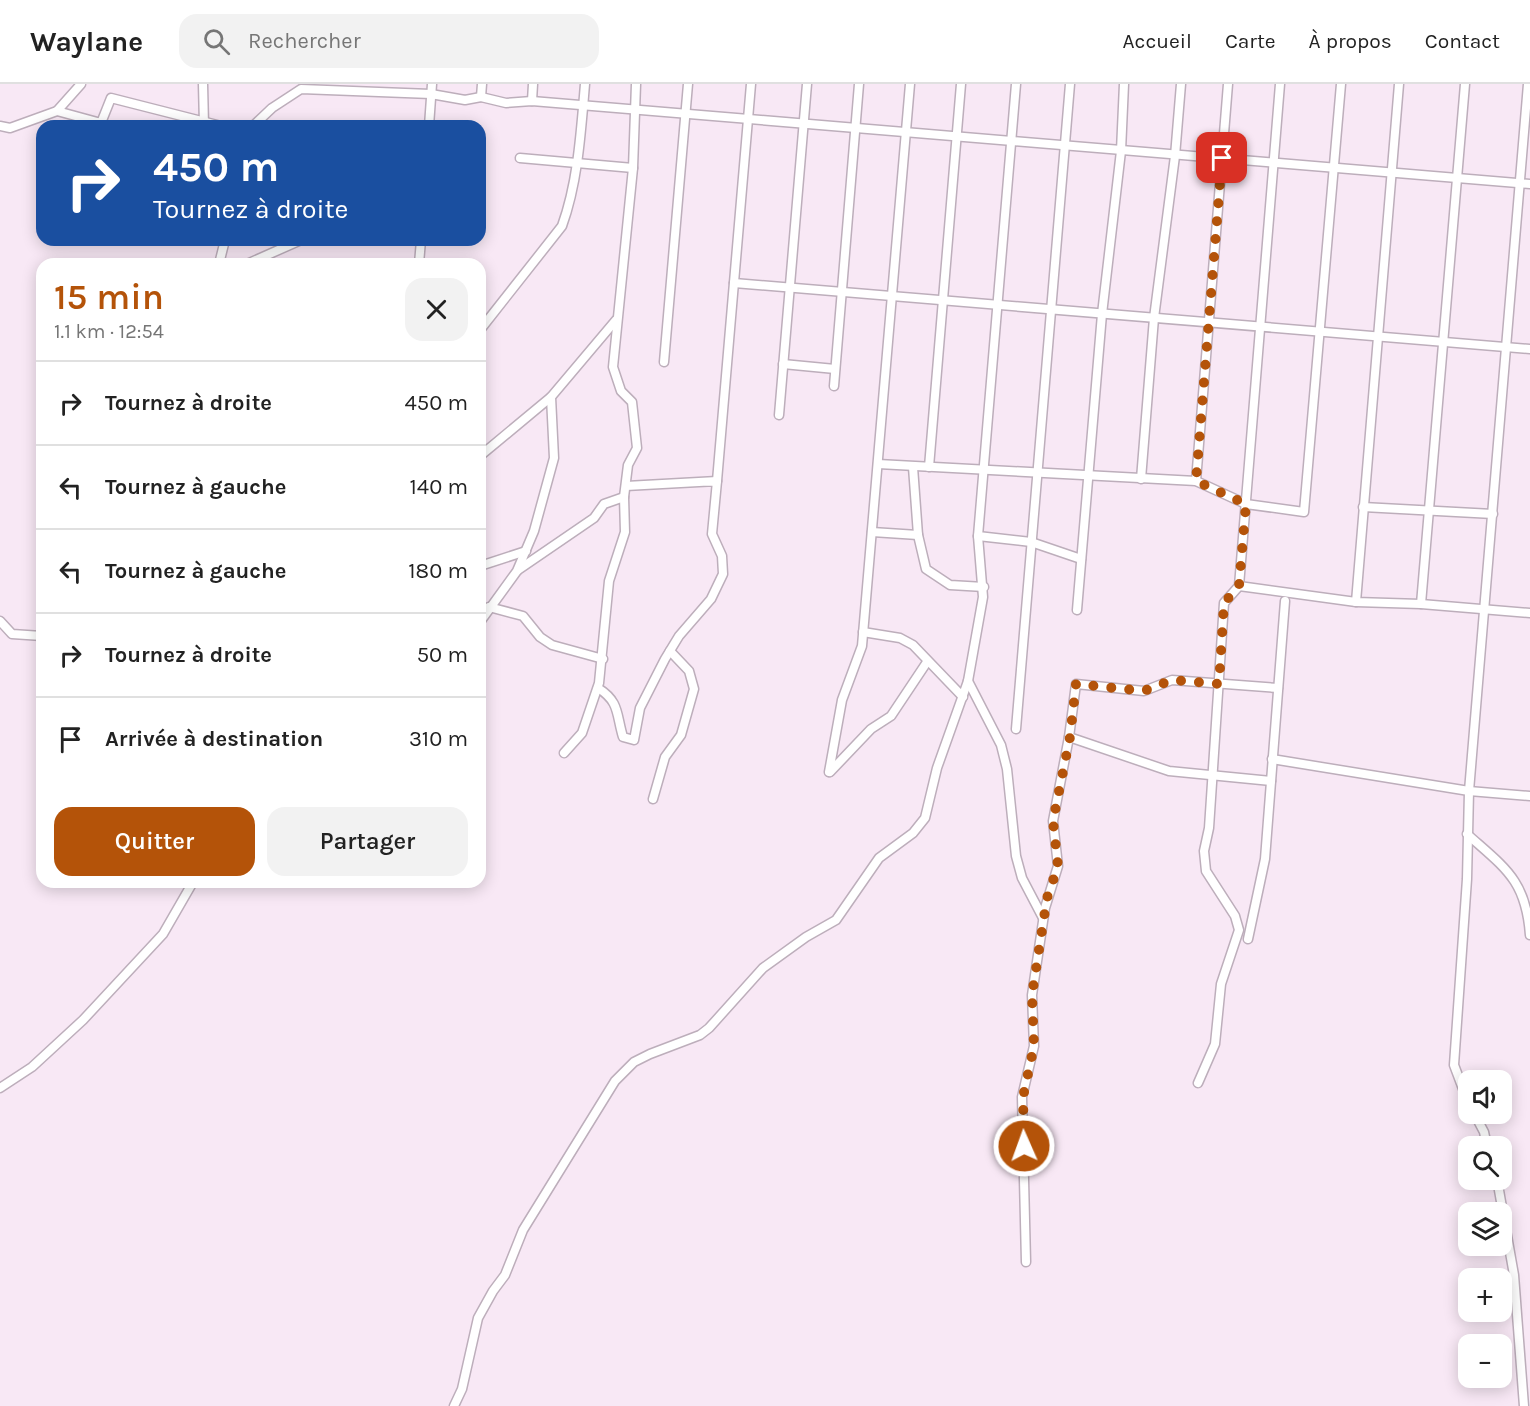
<!DOCTYPE html>
<html lang="fr">
<head>
<meta charset="utf-8">
<style>
	body { margin:0; font-family:Karla,sans-serif; background:#f2f2f2; color:#222; height:100vh; display:flex; flex-direction:column; font-size:22px; white-space:nowrap }
	* { box-sizing:border-box; margin:0 }
	p { font-size:20px; color:#767676 }
	.icon { flex:none; width:33px; height:33px; fill:none; stroke:currentColor; stroke-width:2; stroke-linecap:round; stroke-linejoin:round }
	.map { position:relative; flex:1; overflow:hidden }
	.side { position:absolute; left:36px; top:174px; width:450px; height:630px; display:flex; flex-direction:column; background:#fff; border-radius:18px; box-shadow:0 3px 15px #0003 }
	.side>* { flex:none }
	.top-card { position:absolute; left:36px; top:36px; width:450px; height:126px; border-radius:18px; box-shadow:0 3px 15px #0003; background:#1a4fa0; color:#fff; overflow:hidden }
	.tools { position:absolute; left:1458px; top:986px; display:grid; gap:12px }
	.tools a { display:grid; place-items:center; width:54px; height:54px; border-radius:12px; background:#fff; box-shadow:0 3px 15px #0003; font-size:30px }
	.pin { position:absolute; display:grid; place-items:center; width:51px; height:51px; color:#fff; margin:-26px; border-radius:12px; box-shadow:0 3px 9px #0006 }
	.me { position:absolute; width:66px; margin:-33px; rotate:358deg; stroke-linejoin:round; filter:drop-shadow(0 0 4px #0008) }
	.turn { display:flex; align-items:center; gap:21px; height:126px; padding:0 18px; font-size:27px }
	.turn .icon { width:78px; height:78px; stroke-width:2.5 }
	.turn b { display:block; font-size:42px; line-height:51px }
	.round { display:grid; place-items:center; flex:none; width:63px; height:63px; border-radius:18px; background:#f2f2f2 }
	.summary { display:flex; align-items:center; justify-content:space-between; height:102px; padding:0 18px }
	h1 { font-size:36px; font-weight:600; line-height:45px; color:#b45309 }
	.primary-button { display:flex; gap:12px; margin-top:auto; padding:12px 18px }
	.primary-button a { flex:1; height:69px; border-radius:18px; background:#b45309; color:#fff; font-size:24px; font-weight:600; line-height:69px; text-align:center }
	.primary-button a+a { background:#f2f2f2; color:#222 }
	ul { padding:0; list-style:none }
	li { display:flex; align-items:center; gap:18px; height:84px; padding:0 18px; border-top:2px solid #e0e0e0 }
	li div { flex:1 }
	li b { display:block; font-size:22px }
	li em { font-style:normal }
	header { display:flex; align-items:center; gap:36px; box-sizing:border-box; height:84px; padding:0 30px; background:#fff; border-bottom:2px solid #e0e0e0 }
	header strong { font-size:28px }
	nav { display:flex; gap:33px; margin-inline-start:auto; font-size:21px }
	.search { width:420px; height:54px; background:#f2f2f2; display:flex; align-items:center; gap:15px; box-sizing:border-box; padding:0 21px; border-radius:18px; color:#767676; font-size:22px }
	.map>svg:first-child { display:block }
	.lines { fill:none; stroke-linecap:round; stroke-linejoin:round }
	.minor-casing { stroke:#bdaebb; stroke-width:11 }
	.minor { stroke:#fff; stroke-width:8 }
	.route { stroke:#b45309; stroke-width:10; stroke-dasharray:0 18 }
</style>
</head>
<body>
<header>
<strong>Waylane</strong>
<div class="search"><svg class="icon" aria-label="search" viewBox="0 0 24 24"><circle cx="10" cy="10" r="6"/><path d="M15 15l6 6"/></svg>Rechercher</div>
<nav><a>Accueil</a><a>Carte</a><a>À propos</a><a>Contact</a></nav>
</header>
<div class="map">
<svg width="1530" height="1322" viewBox="0 0 1530 1322">
	<rect width="100%" height="100%" fill="#f8e8f5"/>
	<g class="lines">
		<defs>
			<g id="minor">
				<path d="M 203,0 L 204,41"/>
				<path d="M 481,13 L 482,0"/>
				<path d="M 532,17 L 533,0"/>
				<path d="M 57,27 L 101,39 L 111,14 L 221,42"/>
				<path d="M 0,42 L 10,44 L 57,27 L 81,0"/>
				<path d="M 253,42 L 272,24 L 301,5 L 431,10 L 465,16 L 481,13 L 506,19 L 532,17 L 1530,100"/>
				<path d="M 429,42 L 432,0"/>
				<path d="M 520,74 L 633,84"/>
				<path d="M 219,180 L 225,156"/>
				<path d="M 247,180 L 301,156"/>
				<path d="M 419,180 L 421,156"/>
				<path d="M 734,199 L 1530,265"/>
				<path d="M 480,246 L 562,142 C 578,98 581,47 585,0"/>
				<path d="M 664,278 L 688,0"/>
				<path d="M 783,280 L 835,285"/>
				<path d="M 834,302 L 859,0"/>
				<path d="M 779,331 L 807,0"/>
				<path d="M 480,372 L 551,313"/>
				<path d="M 878,380 L 1196,397 L 1246,420 L 1304,428 L 1341,0"/>
				<path d="M 913,383 L 918,451 L 926,485 L 950,501 L 984,503"/>
				<path d="M 929,383 L 961,0"/>
				<path d="M 1141,395 L 1154,234 L 1175,72 L 1181,0"/>
				<path d="M 717,397 L 751,0"/>
				<path d="M 1196,397 L 1228,0"/>
				<path d="M 1363,423 L 1493,430"/>
				<path d="M 872,448 L 918,451"/>
				<path d="M 978,452 L 1031,458 L 1081,475"/>
				<path d="M 480,482 L 526,467"/>
				<path d="M 518,486 L 594,434 L 604,420 L 624,413"/>
				<path d="M 1239,502 L 1356,518 L 1421,520 L 1530,529"/>
				<path d="M 1356,518 L 1399,0"/>
				<path d="M 1421,520 L 1465,0"/>
				<path d="M 489,523 L 523,532 L 540,553 L 552,561 L 603,575"/>
				<path d="M 1077,526 L 1102,230 L 1121,67 L 1124,0"/>
				<path d="M 0,537 L 12,550 L 42,552"/>
				<path d="M 480,538 L 517,487 L 534,447 L 554,374 L 551,313 L 616,236"/>
				<path d="M 863,548 L 900,554 L 913,561 L 963,613"/>
				<path d="M 968,597 L 1001,661 L 1007,685 L 1016,772 L 1022,794 L 1043,834"/>
				<path d="M 598,604 C 620,618 616,630 623,653 L 634,656 L 640,624 L 665,575 L 679,552 L 711,515 L 723,490 L 722,472 L 712,450 L 717,397 L 626,402"/>
				<path d="M 1016,645 L 1070,0"/>
				<path d="M 1069,653 L 1169,687 L 1271,697"/>
				<path d="M 564,669 L 582,649 L 599,599 L 609,497 L 625,448 L 624,413 L 628,381 L 637,364 L 632,318 L 621,307 L 613,283 L 633,84 L 636,0"/>
				<path d="M 1272,675 L 1469,707 L 1530,712"/>
				<path d="M 829,688 L 842,616 L 862,562 L 910,0"/>
				<path d="M 830,688 L 871,645 L 891,632 L 927,578"/>
				<path d="M 653,715 L 665,673 L 681,651 L 694,605 L 689,587 L 670,567"/>
				<path d="M 1467,750 C 1505,784 1526,796 1530,851"/>
				<path d="M 1248,855 L 1265,775 L 1285,517"/>
				<path d="M 1198,999 L 1215,960 L 1221,900 L 1239,846 L 1235,832 L 1206,787 L 1204,767 L 1209,744 L 1224,519 L 1239,502 L 1280,0"/>
				<path d="M 0,1004 L 32,983 L 83,936 L 163,850 L 193,798"/>
				<path d="M 1468,1018 L 1454,981 L 1467,795 L 1469,707 L 1528,0"/>
				<path d="M 1474,1029 L 1484,1048 L 1487,1062"/>
				<path d="M 1497,1095 L 1514,1191 L 1524,1322"/>
				<path d="M 1026,1178 L 1022,1013 L 1034,962 L 1032,911 L 1045,824 L 1058,782 L 1053,737 L 1069,653 L 1076,600 L 1144,607 L 1172,596 L 1278,604"/>
				<path d="M 454,1322 L 462,1305 L 478,1234 L 493,1207 L 505,1191 L 523,1146 L 615,997 L 634,978 L 650,970 L 700,951 L 709,944 L 763,884 L 806,853 L 836,836 L 879,774 L 913,749 L 925,734 L 937,684 L 968,597 L 983,513 L 978,452 L 1016,0"/>
			</g>
		</defs>
		<use href="#minor" class="minor-casing"/>
		<use href="#minor" class="minor"/>
	</g>
	<g class="lines">
		<path class="route" d="M 1024,1062 L 1023,1013 L 1034,962 L 1032,911 L 1047,814 L 1058,782 L 1053,737 L 1070,653 L 1076,600 L 1144,607 L 1172,596 L 1219,600 L 1224,519 L 1239,502 L 1246,420 L 1196,397 L 1222,74"/>
	</g>
</svg>
<div class="tools">
<a><svg class="icon" aria-label="sound" viewBox="0 0 24 24"><path d="M4 9h4l5-4v14l-5-4H4zM17 9q2 3 0 6"/></svg></a>
<a><svg class="icon" aria-label="search" viewBox="0 0 24 24"><circle cx="10" cy="10" r="6"/><path d="M15 15l6 6"/></svg></a>
<a><svg class="icon" aria-label="layers" viewBox="0 0 24 24"><path d="M12 4l9 5-9 5-9-5zM3 14l9 5 9-5"/></svg></a>
<a>+</a>
<a>−</a>
</div>
<div class="pin" style="left:1222px;top:74px;background:#d93025"><svg class="icon" aria-label="arrive" viewBox="0 0 24 24"><path d="M6 21V4h12l-3 4 3 4H6"/></svg></div>
<svg class="me" style="left:1024px;top:1062px" viewBox="-20 -20 40 40"><circle r="17" fill="#b45309" stroke="#fff" stroke-width="3"/><path d="M0-11L8 9 0 5-8 9z" fill="#fff"/></svg>
<div class="top-card">
<div class="turn"><svg class="icon" aria-label="right" viewBox="0 0 24 24"><path d="M7 20v-9h11M14 6l5 5-5 5"/></svg><div><b>450 m</b>Tournez à droite</div></div>
</div>
<section class="side">
<div class="summary"><div><h1>15 min</h1><p>1.1 km · 12:54</p></div><a class="round"><svg class="icon" aria-label="close" viewBox="0 0 24 24"><path d="M6 6l12 12M18 6L6 18"/></svg></a></div>
<ul>
<li><svg class="icon" aria-label="right" viewBox="0 0 24 24"><path d="M7 20v-9h11M14 6l5 5-5 5"/></svg><div><b>Tournez à droite</b></div><em>450 m</em></li>
<li><svg class="icon" aria-label="left" viewBox="0 0 24 24"><path d="M17 20v-9H6M10 6l-5 5 5 5"/></svg><div><b>Tournez à gauche</b></div><em>140 m</em></li>
<li><svg class="icon" aria-label="left" viewBox="0 0 24 24"><path d="M17 20v-9H6M10 6l-5 5 5 5"/></svg><div><b>Tournez à gauche</b></div><em>180 m</em></li>
<li><svg class="icon" aria-label="right" viewBox="0 0 24 24"><path d="M7 20v-9h11M14 6l5 5-5 5"/></svg><div><b>Tournez à droite</b></div><em>50 m</em></li>
<li><svg class="icon" aria-label="arrive" viewBox="0 0 24 24"><path d="M6 21V4h12l-3 4 3 4H6"/></svg><div><b>Arrivée à destination</b></div><em>310 m</em></li>
</ul>
<div class="primary-button"><a>Quitter</a><a>Partager</a></div>
</section>
</div>
</body>
</html>
